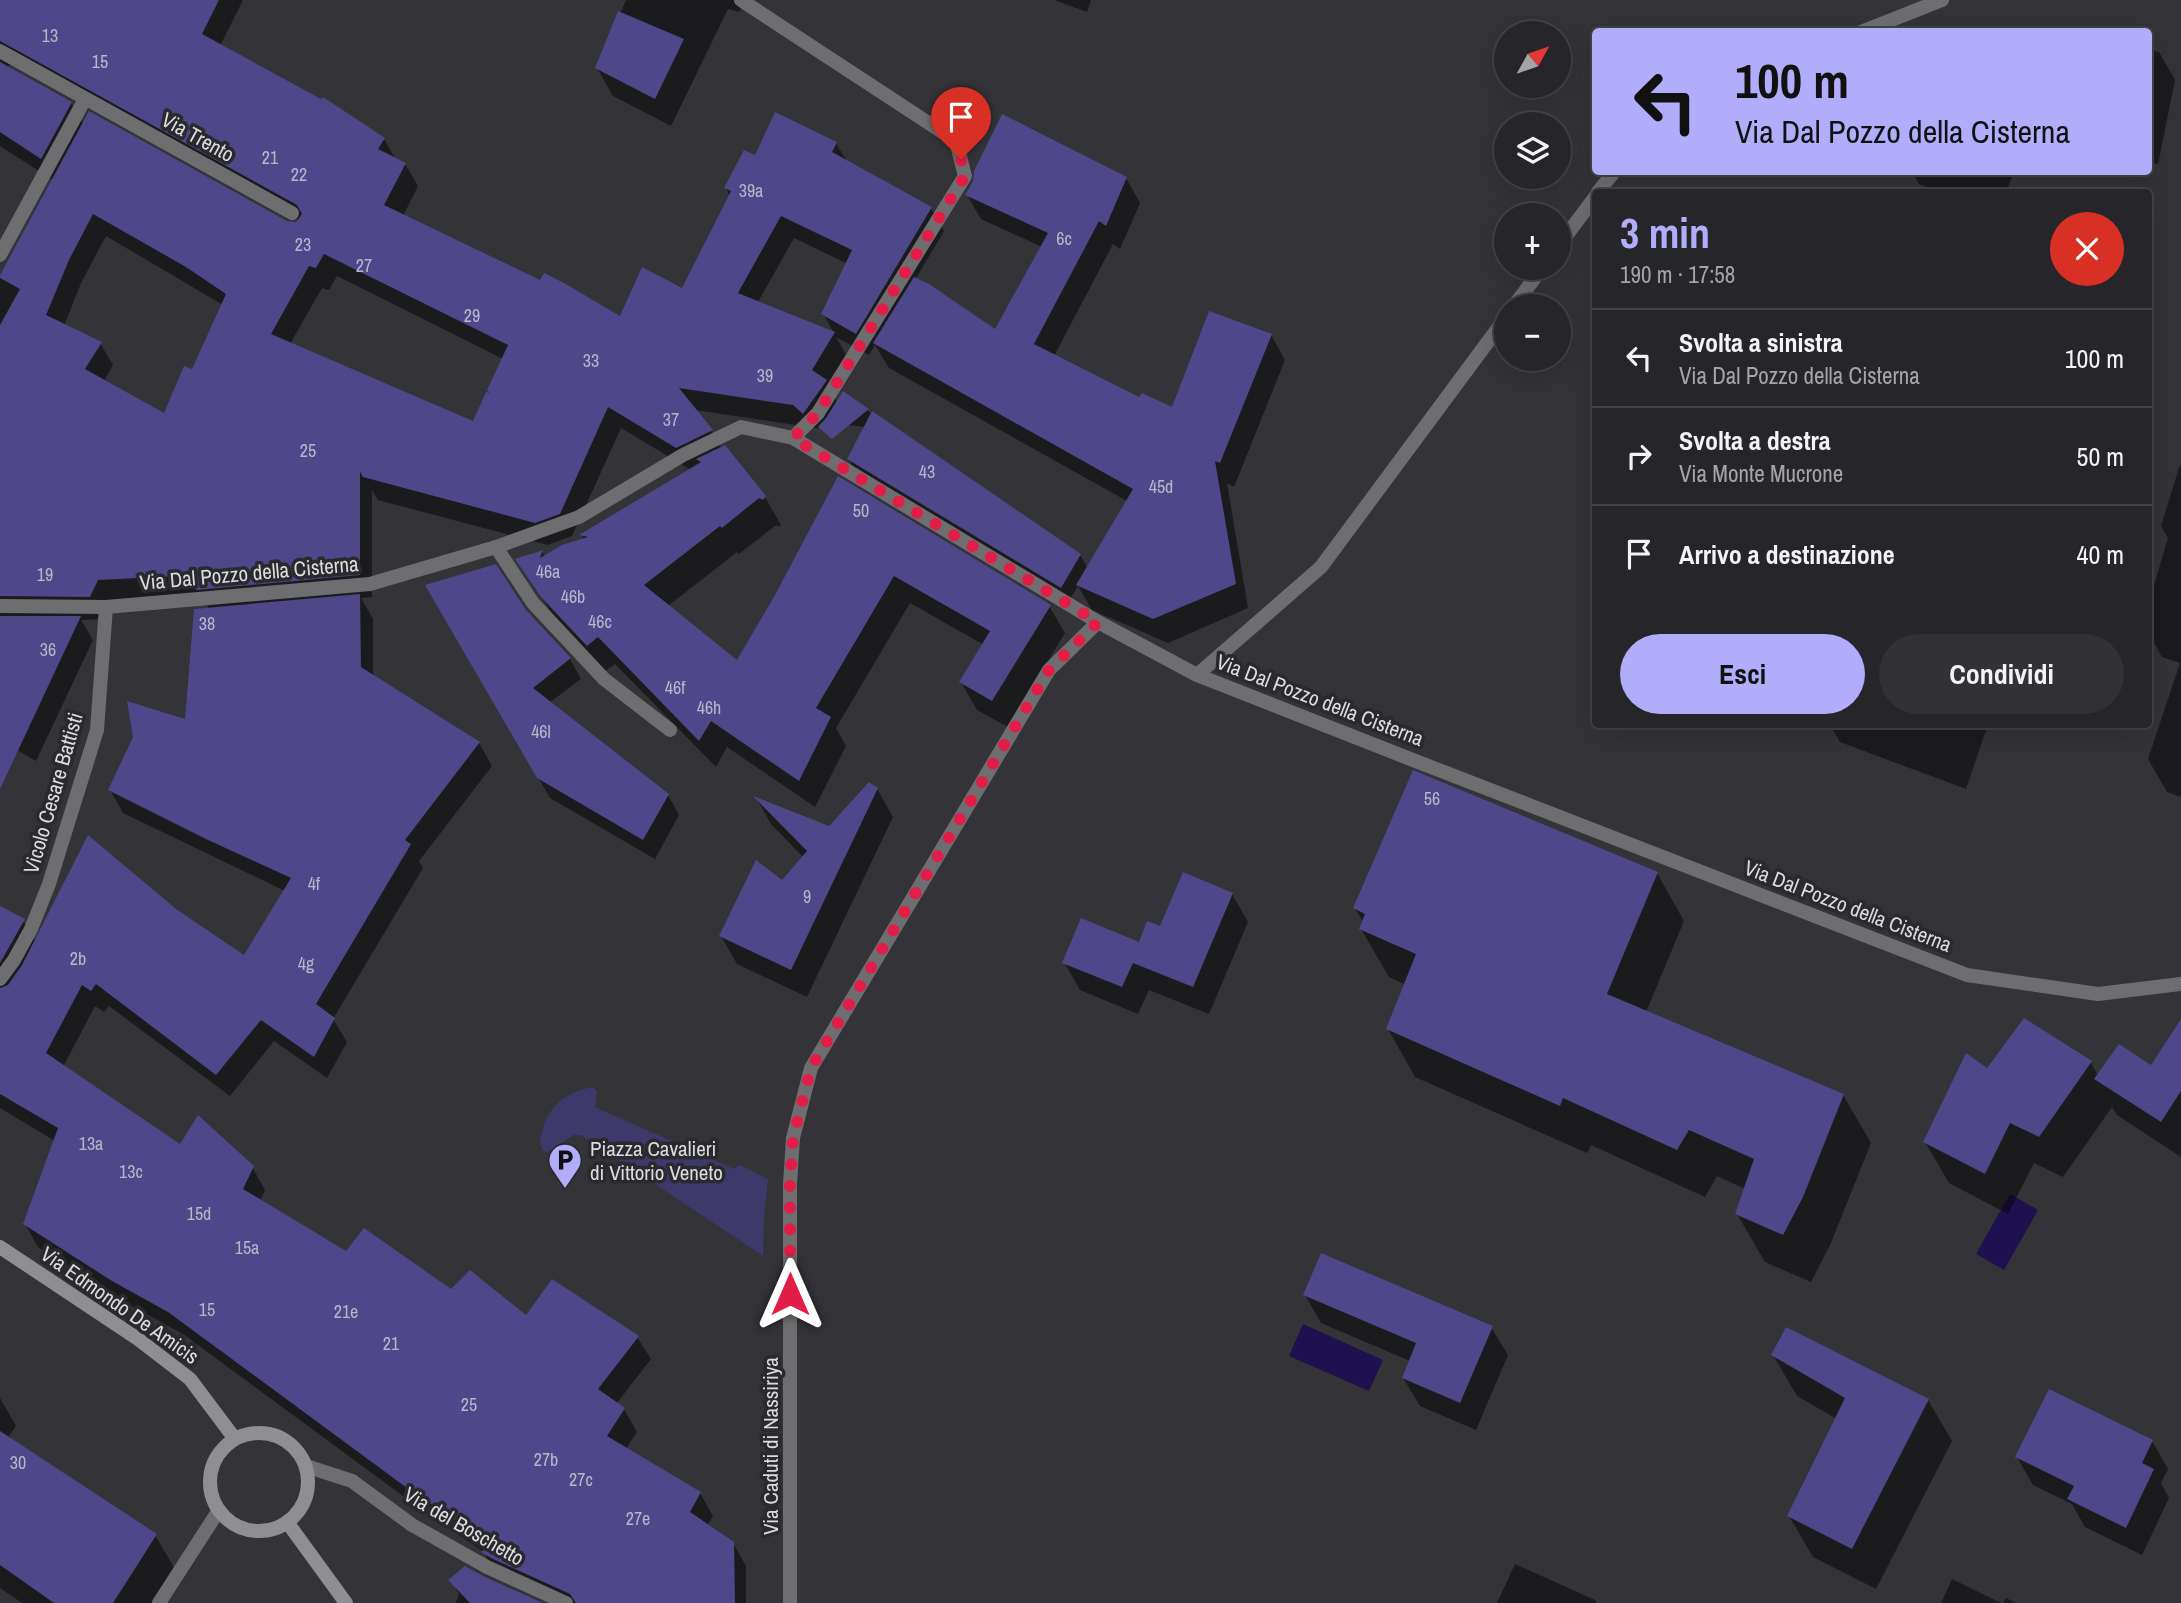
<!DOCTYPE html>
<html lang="it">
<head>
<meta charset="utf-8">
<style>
	body { margin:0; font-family:"Archivo Narrow",sans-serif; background:#323236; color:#f1f3f6; height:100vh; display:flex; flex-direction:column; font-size:26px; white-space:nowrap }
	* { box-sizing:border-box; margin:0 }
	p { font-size:23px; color:#a4a5a8 }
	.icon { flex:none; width:38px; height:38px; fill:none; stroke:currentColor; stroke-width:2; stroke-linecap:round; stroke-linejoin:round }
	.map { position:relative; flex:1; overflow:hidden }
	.panel { position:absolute; left:1592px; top:189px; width:560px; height:539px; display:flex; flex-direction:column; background:#26262a; border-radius:7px; box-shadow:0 7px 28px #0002,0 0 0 2px #424347 }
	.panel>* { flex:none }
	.guide { position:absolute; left:1592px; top:28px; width:560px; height:147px; border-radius:7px; box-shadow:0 7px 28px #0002,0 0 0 2px #424347; background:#b1adfa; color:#111; overflow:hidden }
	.needle { width:46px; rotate:50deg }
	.fabs { position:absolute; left:1494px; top:21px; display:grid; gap:14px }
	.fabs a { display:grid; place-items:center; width:77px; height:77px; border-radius:50%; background:#26262a; box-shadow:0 7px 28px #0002,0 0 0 2px #424347; font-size:35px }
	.pin { position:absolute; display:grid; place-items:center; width:60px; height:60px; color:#fff; margin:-72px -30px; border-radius:50% 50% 50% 0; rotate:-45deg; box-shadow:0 0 7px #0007 }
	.pin .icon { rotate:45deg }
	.me { position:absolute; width:77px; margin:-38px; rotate:0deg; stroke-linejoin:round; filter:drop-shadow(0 0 5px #0008) }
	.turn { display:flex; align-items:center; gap:24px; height:147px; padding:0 28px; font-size:32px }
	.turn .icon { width:91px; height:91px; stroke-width:2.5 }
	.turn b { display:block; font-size:49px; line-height:60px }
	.round { display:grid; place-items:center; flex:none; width:74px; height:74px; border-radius:37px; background:#323236 }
	.headline { display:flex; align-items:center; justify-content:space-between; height:119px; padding:0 28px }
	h1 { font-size:42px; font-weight:700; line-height:52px; color:#b1adfa }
	.action { display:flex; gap:14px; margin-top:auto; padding:14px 28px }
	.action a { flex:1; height:80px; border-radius:42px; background:#b1adfa; color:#111; font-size:28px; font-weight:700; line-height:80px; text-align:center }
	.action a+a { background:#323236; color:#f1f3f6 }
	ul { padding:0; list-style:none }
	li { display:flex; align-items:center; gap:21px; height:98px; padding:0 28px; border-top:2px solid #424347 }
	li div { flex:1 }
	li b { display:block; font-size:26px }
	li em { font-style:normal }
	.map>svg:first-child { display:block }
	.green { fill:#3d396b }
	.water { fill:#1f114f }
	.shadow { fill:#0007; fill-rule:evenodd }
	.building { fill:#4e478a; fill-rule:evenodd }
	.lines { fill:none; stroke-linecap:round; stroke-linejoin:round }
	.street { stroke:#6e6e71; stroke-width:14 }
	.secondary { stroke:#8f8f93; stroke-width:14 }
	.route { stroke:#e11d48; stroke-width:12; stroke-dasharray:0 21.6 }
	.labels { text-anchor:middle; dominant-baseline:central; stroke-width:7; stroke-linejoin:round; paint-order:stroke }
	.number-label { font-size:18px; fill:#b8b7ca }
	.street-label { font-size:21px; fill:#dcdcdf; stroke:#29292e }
	.poi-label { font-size:21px; fill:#dcdcdf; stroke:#29292e; text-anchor:start }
</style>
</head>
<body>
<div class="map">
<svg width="2181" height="1603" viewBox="0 0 2181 1603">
	<rect width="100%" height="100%" fill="#333338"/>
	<path class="green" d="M 593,1087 L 597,1091 L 595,1107 L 734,1169 L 740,1165 L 768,1179 L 764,1217 L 763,1256 L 581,1135 L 574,1135 L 546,1153 C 539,1146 539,1141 542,1132 C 548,1106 567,1091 593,1087 Z"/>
	<g class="water">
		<path d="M 2010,1194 L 2038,1210 L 2004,1270 L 1976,1254 Z"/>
		<path d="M 1303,1324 L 1383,1360 L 1369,1391 L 1289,1356 Z"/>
	</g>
	<g class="shadow">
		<path d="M 0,0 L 243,0 L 220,46 L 384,139 L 396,160 L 405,164 L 418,186 L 403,216 L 620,319 L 683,291 L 730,196 L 726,188 L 755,158 L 836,143 L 847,162 L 931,208 L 944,231 L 915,280 L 995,332 L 1042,247 L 981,219 L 967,195 L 1126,178 L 1140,203 L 1120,249 L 1113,244 L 1054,356 L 1140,400 L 1173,409 L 1271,335 L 1285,360 L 1234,487 L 1227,483 L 1248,608 L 1168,643 L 1092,610 L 1078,586 L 1069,601 L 857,473 L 849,459 L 866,427 L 841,424 L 823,429 L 695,410 L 711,431 L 722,449 L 765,497 L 781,525 L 779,527 L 776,525 L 739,554 L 737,552 L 668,606 L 737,663 L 776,595 L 838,479 L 1049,606 L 1065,633 L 1008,727 L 977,710 L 961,682 L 984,645 L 910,603 L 836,728 L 846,746 L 815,807 L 727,747 L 716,767 L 615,664 L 603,673 L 559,625 L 518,560 L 542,552 L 545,557 L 584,540 L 582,535 L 691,470 L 621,428 L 572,536 L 548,545 L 378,500 L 372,490 L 372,597 L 361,598 L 373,619 L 373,676 L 479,743 L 492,766 L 419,861 L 423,868 L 333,1019 L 347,1042 L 327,1078 L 274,1041 L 230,1096 L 109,1006 L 104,1012 L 95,1006 L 63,1067 L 181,1146 L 252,1167 L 265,1190 L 260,1201 L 347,1253 L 526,1318 L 637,1337 L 651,1359 L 616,1404 L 624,1409 L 637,1432 L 626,1449 L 700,1493 L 713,1516 L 707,1526 L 733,1543 L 746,1566 L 746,1603 L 553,1603 L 496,1575 L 484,1552 L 422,1510 L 183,1334 L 126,1303 L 38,1247 L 25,1224 L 55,1141 L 0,1108 L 0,908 L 23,921 L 36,942 L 175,911 L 244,957 L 285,891 L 123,813 L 110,790 L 186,722 L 209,609 L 203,598 L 110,603 L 102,619 L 81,620 L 93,640 L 36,761 L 0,740 L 0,277 L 53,180 L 0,146 ZM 9,65 L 19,65 L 299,220 L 297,223 L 287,223 L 84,125 L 71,103 L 7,68 ZM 106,236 L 223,305 L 192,372 L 165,416 L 104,381 L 113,365 L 100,343 L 64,326 L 81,283 ZM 794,238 L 848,264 L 823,314 L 834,333 L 758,302 ZM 337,276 L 503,359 L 493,396 L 474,424 L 290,344 L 322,288 L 329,290 ZM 836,337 L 869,355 L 875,345 L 889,368 L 1127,501 L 1088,569 L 1080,555 L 843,394 L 838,403 L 828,386 L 847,356 Z"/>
		<path d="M 626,0 L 744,0 L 739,12 L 728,9 L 671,126 L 613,96 L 597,68 Z"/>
		<path d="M 1054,0 L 1091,0 L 1087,12 Z"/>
		<path d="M 2149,50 L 2159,52 L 2175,80 L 2158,164 L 2149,162 Z"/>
		<path d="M 1912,172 L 2011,172 L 2013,175 L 2006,192 L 1940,192 L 1919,184 Z"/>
		<path d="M 2180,465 L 2181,467 L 2181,797 L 2167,792 L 2148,759 L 2180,663 L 2162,657 L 2149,634 L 2149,602 L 2168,538 L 2161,526 Z"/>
		<path d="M 428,586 L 525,611 L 570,659 L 581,679 L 549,703 L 668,795 L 679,815 L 655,859 L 550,798 Z"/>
		<path d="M 1829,724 L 1988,724 L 1966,789 L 1840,742 Z"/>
		<path d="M 877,789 L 893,817 L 807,997 L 737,964 L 721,936 L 782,882 L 804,858 L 771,824 L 757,799 L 830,828 Z"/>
		<path d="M 1657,873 L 1684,921 L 1646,1012 L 1843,1095 L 1871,1143 L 1830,1245 L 1811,1282 L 1765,1262 L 1737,1214 L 1745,1189 L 1717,1176 L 1705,1197 L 1591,1145 L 1587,1153 L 1415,1077 L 1388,1029 L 1406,985 L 1389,977 L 1361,929 L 1363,922 L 1355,908 Z"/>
		<path d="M 1232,894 L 1248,922 L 1209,1014 L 1149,990 L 1138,1014 L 1080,990 L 1064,962 L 1140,945 L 1161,928 Z"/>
		<path d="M 2181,1051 L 2181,1157 L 2117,1115 L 2112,1107 L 2063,1177 L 2034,1163 L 2008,1214 L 1949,1183 L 1925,1142 L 1987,1071 L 2091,1063 L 2098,1076 L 2151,1068 Z"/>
		<path d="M 1305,1295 L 1491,1327 L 1508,1355 L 1476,1430 L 1420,1406 L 1403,1378 L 1410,1361 L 1321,1323 Z"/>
		<path d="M 1773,1355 L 1928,1400 L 1952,1441 L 1876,1589 L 1813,1557 L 1789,1516 L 1837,1419 L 1797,1396 Z"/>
		<path d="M 0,1398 L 16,1426 L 7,1439 L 155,1535 L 179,1576 L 162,1603 L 22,1603 L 0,1588 Z"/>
		<path d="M 2152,1441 L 2168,1469 L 2161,1483 L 2169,1498 L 2142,1555 L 2085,1527 L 2072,1504 L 2033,1485 L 2017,1457 Z"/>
		<path d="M 1515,1564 L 1595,1600 L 1597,1603 L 1497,1603 Z"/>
		<path d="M 1952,1579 L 2001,1603 L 1941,1603 Z"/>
		<path d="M 451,1580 L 540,1603 L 456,1603 L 459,1594 Z"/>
		<path d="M 2006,1598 L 2016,1603 L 2003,1603 Z"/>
	</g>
	<g class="building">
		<path d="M 0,0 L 219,0 L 202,34 L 321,99 L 323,97 L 385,138 L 378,149 L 406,163 L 384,205 L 540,280 L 544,273 L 564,283 L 620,316 L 642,267 L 682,288 L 731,191 L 724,188 L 744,150 L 755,155 L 775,112 L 837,142 L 832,152 L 932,207 L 856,334 L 821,314 L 852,250 L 781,216 L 738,293 L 835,332 L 812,370 L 827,380 L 803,414 L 793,405 L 679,388 L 713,430 L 676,448 L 608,407 L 560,514 L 535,523 L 363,477 L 360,472 L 360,575 L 196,590 L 197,575 L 98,580 L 90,597 L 0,596 L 0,325 L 20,289 L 0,278 L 0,275 L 89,111 L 287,221 L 296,222 L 302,214 L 297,205 L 0,41 ZM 93,214 L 186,267 L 226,294 L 192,369 L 184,366 L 164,413 L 85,369 L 102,342 L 46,315 L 69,260 ZM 324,254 L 508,345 L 487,390 L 490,393 L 486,392 L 473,421 L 271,334 L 309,266 L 316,268 Z"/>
		<path d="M 618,11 L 684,39 L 655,99 L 595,68 Z"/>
		<path d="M 0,62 L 72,102 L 41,159 L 0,132 Z"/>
		<path d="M 1002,114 L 1127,177 L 1106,226 L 1099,221 L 1034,344 L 1139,397 L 1142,393 L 1172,407 L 1209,311 L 1272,334 L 1220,463 L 1215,461 L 1236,584 L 1153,619 L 1076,585 L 1133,489 L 873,343 L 914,277 L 929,284 L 995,329 L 1048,233 L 965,195 L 973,181 L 974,171 Z"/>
		<path d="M 843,391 L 869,409 L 832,439 L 818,427 L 826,418 Z"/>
		<path d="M 872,411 L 1081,554 L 1061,588 L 847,459 Z"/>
		<path d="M 725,445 L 766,496 L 763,500 L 759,498 L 722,528 L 720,526 L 644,585 L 737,660 L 775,595 L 838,476 L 1051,605 L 992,701 L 959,682 L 990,631 L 894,576 L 816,708 L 831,717 L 799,781 L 711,721 L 699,741 L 598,637 L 587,646 L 541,597 L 515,559 L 543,550 L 540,558 L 562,545 L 588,537 L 579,535 L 701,462 L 696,459 Z"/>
		<path d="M 496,564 L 526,610 L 571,658 L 533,688 L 669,794 L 643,840 L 537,778 L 425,585 Z"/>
		<path d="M 360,594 L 361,667 L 480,742 L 405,840 L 411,844 L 316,1004 L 335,1018 L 314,1057 L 261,1020 L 216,1075 L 96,984 L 91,991 L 82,985 L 46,1053 L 180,1144 L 198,1115 L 254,1166 L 243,1189 L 346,1251 L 364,1228 L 451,1289 L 470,1270 L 526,1315 L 552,1279 L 639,1336 L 598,1389 L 625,1408 L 607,1436 L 701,1492 L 690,1512 L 734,1542 L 735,1603 L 576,1603 L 570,1594 L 491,1558 L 481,1552 L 491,1544 L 407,1488 L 168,1312 L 112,1281 L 23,1224 L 58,1128 L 0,1094 L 0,988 L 8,985 L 22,965 L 88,835 L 176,909 L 244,955 L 291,878 L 206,839 L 108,790 L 133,737 L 127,701 L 185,719 L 194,609 Z"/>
		<path d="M 0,616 L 81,616 L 0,789 Z"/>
		<path d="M 1413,770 L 1658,872 L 1607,994 L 1844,1094 L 1803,1197 L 1783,1235 L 1735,1214 L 1754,1159 L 1689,1130 L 1677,1150 L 1563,1098 L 1560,1106 L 1386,1029 L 1416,954 L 1359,929 L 1365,914 L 1353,908 Z"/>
		<path d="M 869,782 L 878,788 L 791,970 L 719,936 L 756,860 L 782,880 L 807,851 L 753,796 L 829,826 Z"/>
		<path d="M 1183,872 L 1233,893 L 1193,987 L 1133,963 L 1122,987 L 1062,963 L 1081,918 L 1139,942 L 1147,921 L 1160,926 Z"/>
		<path d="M 0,906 L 25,919 L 0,963 Z"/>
		<path d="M 2024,1018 L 2092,1061 L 2039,1137 L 2010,1123 L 1985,1174 L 1923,1142 L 1966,1053 L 1987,1068 Z"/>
		<path d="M 2181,1019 L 2181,1091 L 2161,1122 L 2094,1079 L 2119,1044 L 2151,1065 Z"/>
		<path d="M 1321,1253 L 1493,1326 L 1460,1403 L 1402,1378 L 1416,1343 L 1303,1295 Z"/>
		<path d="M 1786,1327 L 1929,1399 L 1852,1549 L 1787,1516 L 1845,1398 L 1771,1355 Z"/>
		<path d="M 2049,1389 L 2153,1440 L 2142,1463 L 2154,1469 L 2126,1528 L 2067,1499 L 2074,1486 L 2015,1457 Z"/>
		<path d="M 0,1431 L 157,1534 L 113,1603 L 54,1603 L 0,1565 Z"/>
		<path d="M 465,1566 L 483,1576 L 543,1603 L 470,1603 L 448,1580 Z"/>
	</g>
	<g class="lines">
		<g class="street">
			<path d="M 741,0 L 956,141 L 965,176 L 818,413 L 793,438"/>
			<path d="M 1861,32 L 1942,0"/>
			<path d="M 0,51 L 292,213"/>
			<path d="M 1598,192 L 1614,172"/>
			<path d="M 1559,245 L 1596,196"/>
			<path d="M 0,255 L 85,99"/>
			<path d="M 1514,306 L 1542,268"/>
			<path d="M 496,547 L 533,603 L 604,679 L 670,730"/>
			<path d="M 0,606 L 106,607 L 370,584 L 496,547 L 579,517 L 683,455 L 741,427 L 793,438 L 1098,622 L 1197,675 L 1413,760 L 1967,975 L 2098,994 L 2181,984"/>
			<path d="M 1197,675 L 1321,567 L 1507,316"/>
			<path d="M 0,979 L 14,960 L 31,929 L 49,884 L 97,730 L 106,607"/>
			<path d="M 306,1466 L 352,1481 L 412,1525 L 487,1567 L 566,1603"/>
			<path d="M 159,1603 L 219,1510"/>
			<path d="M 790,1603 L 790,1184 L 793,1138 L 811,1068 L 1049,670 L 1098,622"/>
		</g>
		<g class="secondary">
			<path d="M 0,1247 L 138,1339 L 190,1379 L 235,1439"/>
			<circle cx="259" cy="1482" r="49"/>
			<path d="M 287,1522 L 346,1603"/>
		</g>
	</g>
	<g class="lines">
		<path class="route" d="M 790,1294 L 790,1184 L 793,1138 L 811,1068 L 1049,670 L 1098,622 L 793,438 L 818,413 L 965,176 L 961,159"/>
	</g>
	<defs>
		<symbol id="parking-pin" viewBox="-11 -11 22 30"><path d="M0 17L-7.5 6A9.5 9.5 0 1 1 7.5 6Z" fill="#b1adfa" stroke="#29292e"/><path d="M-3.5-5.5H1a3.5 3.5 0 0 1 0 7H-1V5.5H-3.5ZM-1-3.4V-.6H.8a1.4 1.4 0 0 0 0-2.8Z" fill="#111"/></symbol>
	</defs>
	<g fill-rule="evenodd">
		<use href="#parking-pin" x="546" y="1141" width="38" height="52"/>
	</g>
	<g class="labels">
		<g class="number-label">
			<text x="50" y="35">13</text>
			<text x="100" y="61">15</text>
			<text x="270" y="157">21</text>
			<text x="299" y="174">22</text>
			<text x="751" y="190">39a</text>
			<text x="1064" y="238">6c</text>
			<text x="303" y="244">23</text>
			<text x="364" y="265">27</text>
			<text x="472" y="315">29</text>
			<text x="591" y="360">33</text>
			<text x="765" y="375">39</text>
			<text x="671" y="419">37</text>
			<text x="308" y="450">25</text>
			<text x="927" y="471">43</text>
			<text x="1161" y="486">45d</text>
			<text x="861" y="510">50</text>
			<text x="548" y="571">46a</text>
			<text x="45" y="574">19</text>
			<text x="573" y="596">46b</text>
			<text x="600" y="621">46c</text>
			<text x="207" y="623">38</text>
			<text x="48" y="649">36</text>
			<text x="675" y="687">46f</text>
			<text x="709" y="707">46h</text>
			<text x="541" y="731">46l</text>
			<text x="1432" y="798">56</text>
			<text x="314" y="883">4f</text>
			<text x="807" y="896">9</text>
			<text x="78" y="958">2b</text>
			<text x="306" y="963">4g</text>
			<text x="91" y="1143">13a</text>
			<text x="131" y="1171">13c</text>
			<text x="199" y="1213">15d</text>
			<text x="247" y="1247">15a</text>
			<text x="207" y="1309">15</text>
			<text x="346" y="1311">21e</text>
			<text x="391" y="1343">21</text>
			<text x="469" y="1404">25</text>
			<text x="546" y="1459">27b</text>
			<text x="18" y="1462">30</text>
			<text x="581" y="1479">27c</text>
			<text x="638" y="1518">27e</text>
		</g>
		<g class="street-label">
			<text transform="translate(198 137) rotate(29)">Via Trento</text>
			<text transform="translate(249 573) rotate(-5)">Via Dal Pozzo della Cisterna</text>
			<text transform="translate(1320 700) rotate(21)">Via Dal Pozzo della Cisterna</text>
			<text transform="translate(53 793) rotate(-74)">Vicolo Cesare Battisti</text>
			<text transform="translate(1848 906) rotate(21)">Via Dal Pozzo della Cisterna</text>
			<text transform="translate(120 1305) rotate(35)">Via Edmondo De Amicis</text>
			<text transform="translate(770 1446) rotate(-90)">Via Caduti di Nassiriya</text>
			<text transform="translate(464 1526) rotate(30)">Via del Boschetto</text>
		</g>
		<g class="poi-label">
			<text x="590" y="1148">Piazza Cavalieri<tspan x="590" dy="24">di Vittorio Veneto</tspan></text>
		</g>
	</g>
</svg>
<div class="fabs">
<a><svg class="needle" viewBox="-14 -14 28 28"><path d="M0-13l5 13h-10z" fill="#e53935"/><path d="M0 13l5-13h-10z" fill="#a4a5a8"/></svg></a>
<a><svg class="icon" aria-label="layers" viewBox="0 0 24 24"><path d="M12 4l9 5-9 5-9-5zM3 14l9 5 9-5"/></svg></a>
<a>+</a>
<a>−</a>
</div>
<div class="pin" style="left:961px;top:159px;background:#d93025"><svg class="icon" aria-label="arrive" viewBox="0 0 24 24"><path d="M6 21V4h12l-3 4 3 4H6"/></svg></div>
<svg class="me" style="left:790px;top:1294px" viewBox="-20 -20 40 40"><path d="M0-17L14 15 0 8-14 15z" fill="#e11d48" stroke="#fff" stroke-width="4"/></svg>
<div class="guide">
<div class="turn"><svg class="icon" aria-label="left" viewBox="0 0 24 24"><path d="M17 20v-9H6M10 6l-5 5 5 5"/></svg><div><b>100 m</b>Via Dal Pozzo della Cisterna</div></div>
</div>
<section class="panel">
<div class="headline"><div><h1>3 min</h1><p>190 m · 17:58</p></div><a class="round" style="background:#d93025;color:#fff"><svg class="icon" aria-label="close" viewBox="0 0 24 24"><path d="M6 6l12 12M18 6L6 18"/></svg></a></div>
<ul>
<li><svg class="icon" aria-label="left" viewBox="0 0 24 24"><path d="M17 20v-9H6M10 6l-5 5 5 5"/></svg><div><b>Svolta a sinistra</b><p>Via Dal Pozzo della Cisterna</p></div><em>100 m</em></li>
<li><svg class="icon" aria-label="right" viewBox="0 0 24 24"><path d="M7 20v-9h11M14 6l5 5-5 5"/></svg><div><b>Svolta a destra</b><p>Via Monte Mucrone</p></div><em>50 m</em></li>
<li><svg class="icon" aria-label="arrive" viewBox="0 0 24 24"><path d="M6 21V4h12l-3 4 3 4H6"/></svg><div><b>Arrivo a destinazione</b></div><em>40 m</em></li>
</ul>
<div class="action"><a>Esci</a><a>Condividi</a></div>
</section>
</div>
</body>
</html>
